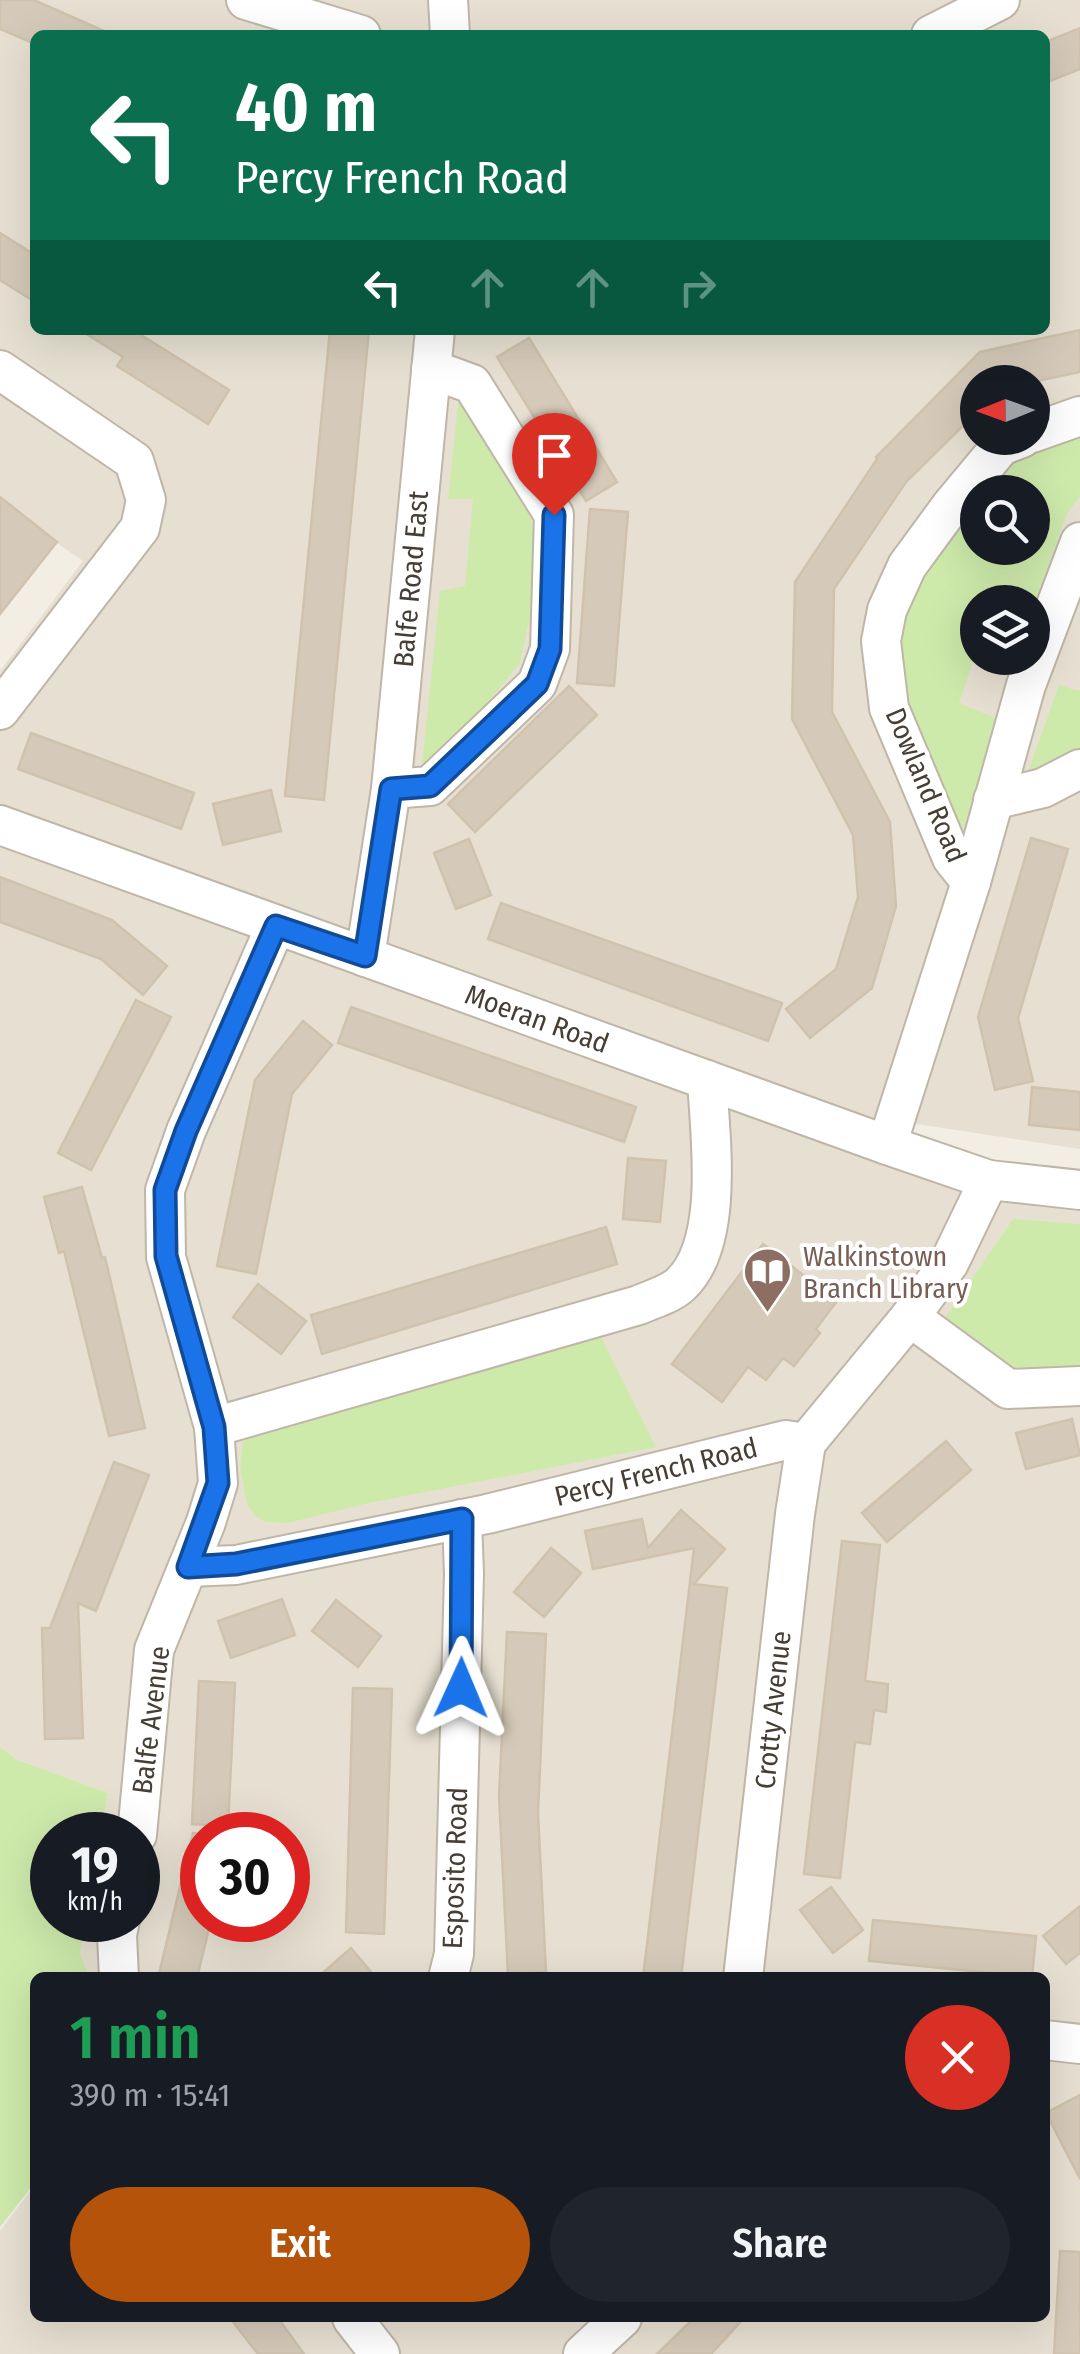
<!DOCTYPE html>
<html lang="en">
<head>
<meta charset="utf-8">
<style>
	body { margin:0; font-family:"Fira Sans Condensed",sans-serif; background:#20242c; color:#f1f3f6; height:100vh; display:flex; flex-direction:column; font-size:38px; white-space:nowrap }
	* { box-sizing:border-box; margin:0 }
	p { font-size:32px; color:#9ea1a6 }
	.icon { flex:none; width:55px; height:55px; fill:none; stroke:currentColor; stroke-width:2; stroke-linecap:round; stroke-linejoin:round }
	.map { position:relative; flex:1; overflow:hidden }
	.sheet { position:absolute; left:30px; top:1972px; width:1020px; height:350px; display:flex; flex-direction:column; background:#171b24; border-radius:15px; box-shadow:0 10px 40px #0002 }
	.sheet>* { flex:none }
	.top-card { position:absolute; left:30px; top:30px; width:1020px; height:305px; border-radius:15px; box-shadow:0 10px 40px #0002; background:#0b6e4f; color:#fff; overflow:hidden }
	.needle { width:65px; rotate:269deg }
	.fabs { position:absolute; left:960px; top:365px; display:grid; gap:20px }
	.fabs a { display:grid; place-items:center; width:90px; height:90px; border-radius:50%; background:#171b24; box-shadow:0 10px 40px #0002; font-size:50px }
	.speed { position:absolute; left:30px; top:1812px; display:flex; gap:20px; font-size:50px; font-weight:700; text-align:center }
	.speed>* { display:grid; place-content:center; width:130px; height:130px; border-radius:50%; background:#171b24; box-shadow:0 10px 40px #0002; line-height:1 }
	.speed small { font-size:25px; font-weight:400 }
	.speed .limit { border:15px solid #d22; background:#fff; color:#111 }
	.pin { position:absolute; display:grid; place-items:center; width:85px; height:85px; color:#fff; margin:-102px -42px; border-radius:50% 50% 50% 0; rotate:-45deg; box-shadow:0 0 10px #0007 }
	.pin .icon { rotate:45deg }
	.me { position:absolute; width:110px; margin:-55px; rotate:1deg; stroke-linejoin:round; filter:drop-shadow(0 0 8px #0008) }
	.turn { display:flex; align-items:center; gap:35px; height:210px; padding:0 40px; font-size:45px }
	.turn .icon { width:130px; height:130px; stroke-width:2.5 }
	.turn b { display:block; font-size:70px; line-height:85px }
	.lanes { display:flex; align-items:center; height:95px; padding:0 40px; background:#0003; justify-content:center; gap:50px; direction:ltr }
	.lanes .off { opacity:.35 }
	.round { display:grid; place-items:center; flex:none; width:105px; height:105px; border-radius:52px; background:#20242c }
	.summary { display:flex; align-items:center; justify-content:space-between; height:170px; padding:0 40px }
	h1 { font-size:60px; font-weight:600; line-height:75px; color:#1e9e55 }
	.primary-button { display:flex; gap:20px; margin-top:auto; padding:20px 40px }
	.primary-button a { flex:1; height:115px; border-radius:60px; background:#b45309; color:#fff; font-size:40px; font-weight:600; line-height:115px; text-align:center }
	.primary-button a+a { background:#20242c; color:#f1f3f6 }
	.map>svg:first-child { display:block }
	.residential { fill:#e7e0d2; fill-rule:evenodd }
	.green { fill:#ceeaab; fill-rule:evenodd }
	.building { fill:#d5cab9; stroke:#d0c2ac; stroke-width:2.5 }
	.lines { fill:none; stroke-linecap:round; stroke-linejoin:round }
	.minor-casing { stroke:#bfb6a7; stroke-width:42 }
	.minor { stroke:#fff; stroke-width:38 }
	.route-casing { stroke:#114b97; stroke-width:25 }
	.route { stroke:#1a73e8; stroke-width:18 }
	.labels { text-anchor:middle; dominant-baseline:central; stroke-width:8; stroke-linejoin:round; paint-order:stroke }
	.street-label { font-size:28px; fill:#463e34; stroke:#fff }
	.education-label { font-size:28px; fill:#785e54; stroke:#fff; text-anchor:start }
</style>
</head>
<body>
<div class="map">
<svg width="1080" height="2354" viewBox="0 0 1080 2354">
	<rect width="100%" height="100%" fill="#f3eee4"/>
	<path class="residential" d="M 0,0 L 1080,0 L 1080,1149 L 824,1110 L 1080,1194 L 1080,2354 L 0,2354 L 0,2231 L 35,2185 L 35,2318 L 1045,2318 L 1045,1978 L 90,1977 L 80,1953 L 86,1920 L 138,1920 L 138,1835 L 101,1835 L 108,1793 L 16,1759 L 0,1747 L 0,671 L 83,561 L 0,504 ZM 35,35 L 1045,35 L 1045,330 L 35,330 ZM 978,382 L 1032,382 L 1032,438 L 978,438 ZM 978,492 L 1032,492 L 1032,548 L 978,548 ZM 978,602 L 1032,602 L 1032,658 L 978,658 ZM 202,1835 L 288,1835 L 288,1920 L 202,1920 Z"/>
	<g class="green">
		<path d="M 459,395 L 531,517 L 536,559 L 535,594 L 520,663 L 483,708 L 422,765 L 440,591 L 465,586 L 473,499 L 448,499 Z"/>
		<path d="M 1080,426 L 1080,496 L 1067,514 L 1033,607 L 1032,602 L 978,602 L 977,650 L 959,703 L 997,719 L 965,828 L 942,806 L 898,715 L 892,631 L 904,601 L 942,533 L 992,475 L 1042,440 ZM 978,492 L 1032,492 L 1032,548 L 978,548 Z"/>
		<path d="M 1059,685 L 1080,691 L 1080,754 L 1026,777 Z"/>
		<path d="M 1013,1219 L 1080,1224 L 1080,1371 L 1022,1381 L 943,1321 Z"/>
		<path d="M 597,1329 L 656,1447 L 369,1503 L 288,1523 L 265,1522 L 255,1516 L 247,1504 L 240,1467 L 245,1427 Z"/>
		<path d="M 0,1747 L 16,1759 L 108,1793 L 101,1835 L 52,1835 L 52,1920 L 86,1920 L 80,1953 L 90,1977 L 35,1978 L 35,2182 L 0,2227 Z"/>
	</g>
	<g class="building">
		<path d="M 0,0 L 34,0 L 113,35 L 35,35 L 35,44 L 0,29 Z"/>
		<path d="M 1080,28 L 1080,69 L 1045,83 L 1045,42 Z"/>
		<path d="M 0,233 L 35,255 L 35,302 L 0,280 Z"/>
		<path d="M 80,330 L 133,330 L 229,390 L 208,424 L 117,366 L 123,357 Z"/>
		<path d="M 330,330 L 369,330 L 324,800 L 285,796 Z"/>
		<path d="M 1080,330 L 1080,372 L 1032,382 L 978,382 L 978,411 L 906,482 L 834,589 L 832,712 L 890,822 L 896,906 L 872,988 L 810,1038 L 786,1009 L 836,969 L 858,897 L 853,835 L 792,719 L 795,582 L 877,459 L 876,457 L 980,352 Z"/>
		<path d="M 529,338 L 617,482 L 586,501 L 497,357 Z"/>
		<path d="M 0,497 L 57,542 L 0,614 Z"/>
		<path d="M 590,509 L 628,512 L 614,686 L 577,683 Z"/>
		<path d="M 569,686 L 597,715 L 475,832 L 448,804 Z"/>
		<path d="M 31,733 L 194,793 L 181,829 L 18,769 Z"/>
		<path d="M 271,790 L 281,831 L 223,845 L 213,804 Z"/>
		<path d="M 1031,838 L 1068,849 L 1018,1018 L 1033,1081 L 995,1090 L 978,1017 Z"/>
		<path d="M 469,839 L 491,895 L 456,909 L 434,853 Z"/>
		<path d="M 0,877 L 112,920 L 167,966 L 143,995 L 101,959 L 0,922 Z"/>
		<path d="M 501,903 L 782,1003 L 768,1041 L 488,939 Z"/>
		<path d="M 136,1000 L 171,1017 L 91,1170 L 58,1153 Z"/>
		<path d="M 351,1007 L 636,1107 L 624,1142 L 338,1043 Z"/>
		<path d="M 303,1021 L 332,1045 L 292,1094 L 256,1274 L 217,1266 L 255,1080 Z"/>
		<path d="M 1032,1087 L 1080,1092 L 1080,1130 L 1029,1125 Z"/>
		<path d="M 628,1158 L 666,1161 L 660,1222 L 623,1219 Z"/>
		<path d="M 82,1187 L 102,1258 L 105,1257 L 145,1428 L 109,1436 L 64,1251 L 59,1253 L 44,1197 Z"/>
		<path d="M 606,1227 L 617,1264 L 322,1354 L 311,1315 Z"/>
		<path d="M 763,1244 L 837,1301 L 816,1329 L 820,1333 L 794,1366 L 783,1358 L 766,1380 L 748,1367 L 722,1402 L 672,1364 Z"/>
		<path d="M 258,1284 L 306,1321 L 281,1354 L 233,1317 Z"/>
		<path d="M 1072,1419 L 1080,1455 L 1026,1469 L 1016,1433 Z"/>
		<path d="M 946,1441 L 971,1470 L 887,1542 L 862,1513 Z"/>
		<path d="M 114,1462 L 149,1475 L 96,1611 L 78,1603 L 83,1738 L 45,1739 L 42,1628 L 50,1628 Z"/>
		<path d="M 681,1510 L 725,1549 L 694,1584 L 727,1588 L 681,1978 L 643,1978 L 694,1548 L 593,1569 L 585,1531 L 642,1519 L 648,1548 Z"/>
		<path d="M 842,1541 L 880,1545 L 865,1681 L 888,1684 L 886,1712 L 874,1710 L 870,1744 L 855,1742 L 840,1878 L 804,1874 Z"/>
		<path d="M 551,1548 L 581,1573 L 544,1617 L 514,1592 Z"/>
		<path d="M 282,1599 L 295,1635 L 231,1658 L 218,1621 Z"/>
		<path d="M 336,1600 L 381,1636 L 358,1667 L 312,1631 Z"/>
		<path d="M 507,1632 L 546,1634 L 538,1813 L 546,1972 L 508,1974 L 499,1796 Z"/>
		<path d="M 199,1681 L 235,1683 L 228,1826 L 192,1824 Z"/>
		<path d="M 353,1688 L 392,1689 L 384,1934 L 346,1932 Z"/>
		<path d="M 193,1833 L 202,1834 L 202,1920 L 211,1920 L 197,1978 L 158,1978 Z"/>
		<path d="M 831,1887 L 863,1930 L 833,1953 L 800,1910 Z"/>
		<path d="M 1080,1906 L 1080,1953 L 1066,1964 L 1043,1936 Z"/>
		<path d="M 873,1920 L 1036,1936 L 1032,1977 L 869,1961 Z"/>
		<path d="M 351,1948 L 376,1978 L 317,1978 Z"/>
		<path d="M 1080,2095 L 1080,2179 L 1046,2113 Z"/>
		<path d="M 1060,2251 L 1080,2252 L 1080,2354 L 1054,2354 Z"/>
		<path d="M 230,2318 L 278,2318 L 304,2354 L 258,2354 Z"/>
		<path d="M 694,2318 L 744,2318 L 711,2354 L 657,2354 Z"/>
	</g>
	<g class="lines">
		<defs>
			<g id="minor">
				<path d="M 246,0 L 361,35"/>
				<path d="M 448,0 L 450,35"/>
				<path d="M 931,35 L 1000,0"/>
				<path d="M 0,370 L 134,461 L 146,500 L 140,528 L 0,710"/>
				<path d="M 1032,433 L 1080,416"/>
				<path d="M 391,789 L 430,786 L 537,684 L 550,649 L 554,515 L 472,384 L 431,369"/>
				<path d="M 993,800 L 1043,788 L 1080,769"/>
				<path d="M 0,825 L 887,1145 L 989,1180 L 1080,1190"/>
				<path d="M 971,882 L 952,858 L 889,708 L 881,641 L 887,610 L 907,566 L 951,506 L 1001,446 L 1022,438"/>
				<path d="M 365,957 L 391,789 L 435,330"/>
				<path d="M 887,1145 L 971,882 L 1026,685 L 1080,542"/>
				<path d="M 910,1317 L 1008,1389 L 1080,1386"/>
				<path d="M 214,1427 L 639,1305 C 652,1299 671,1294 681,1284 C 725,1242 710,1136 707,1080"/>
				<path d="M 806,1443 L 910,1317 L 949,1263 L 989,1180"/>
				<path d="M 188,1567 L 236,1565 L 487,1514 L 786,1440 L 806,1443"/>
				<path d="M 137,1835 L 154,1650 L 206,1522 L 218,1483 L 214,1427 L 166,1257 L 165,1190 L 186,1131 L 276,925"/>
				<path d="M 119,1978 L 117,1935 L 120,1920"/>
				<path d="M 448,1978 L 454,1954 L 464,1574 L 462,1519"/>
				<path d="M 743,1978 L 795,1514 L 806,1443"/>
				<path d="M 1045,2040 L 1080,2044"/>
				<path d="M 352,2318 L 380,2354"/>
				<path d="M 583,2354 L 622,2318"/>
			</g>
		</defs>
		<use href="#minor" class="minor-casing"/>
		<use href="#minor" class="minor"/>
	</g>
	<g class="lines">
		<defs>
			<path id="route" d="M 461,1688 L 462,1519 L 236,1564 L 188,1567 L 218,1483 L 214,1427 L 166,1256 L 165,1190 L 186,1131 L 276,926 L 365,956 L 391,789 L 430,786 L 537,684 L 550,649 L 554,515"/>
		</defs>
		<use href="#route" class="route-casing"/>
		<use href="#route" class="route"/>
	</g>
	<defs>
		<symbol id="library-pin" viewBox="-11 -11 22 30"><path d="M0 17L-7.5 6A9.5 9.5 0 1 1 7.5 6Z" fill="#8d6e63" stroke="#fff"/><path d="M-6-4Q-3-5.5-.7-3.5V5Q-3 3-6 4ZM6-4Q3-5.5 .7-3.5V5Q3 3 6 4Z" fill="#fff"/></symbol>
	</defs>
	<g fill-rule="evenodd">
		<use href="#library-pin" x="740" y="1244" width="55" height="75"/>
	</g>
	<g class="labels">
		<g class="street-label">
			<text transform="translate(411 579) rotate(-85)">Balfe Road East</text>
			<text transform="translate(926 785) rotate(67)">Dowland Road</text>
			<text transform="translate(537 1019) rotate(20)">Moeran Road</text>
			<text transform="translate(656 1472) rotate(-14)">Percy French Road</text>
			<text transform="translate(773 1710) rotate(-84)">Crotty Avenue</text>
			<text transform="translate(151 1720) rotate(-83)">Balfe Avenue</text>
			<text transform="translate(455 1868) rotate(-88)">Esposito Road</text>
		</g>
		<g class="education-label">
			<text x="803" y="1256">Walkinstown<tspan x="803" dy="32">Branch Library</tspan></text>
		</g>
	</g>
</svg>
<div class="fabs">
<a><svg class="needle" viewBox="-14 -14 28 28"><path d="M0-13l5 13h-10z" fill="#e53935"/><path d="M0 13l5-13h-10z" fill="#9ea1a6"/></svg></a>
<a><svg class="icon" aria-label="search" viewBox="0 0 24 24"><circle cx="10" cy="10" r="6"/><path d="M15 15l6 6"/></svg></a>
<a><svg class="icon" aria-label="layers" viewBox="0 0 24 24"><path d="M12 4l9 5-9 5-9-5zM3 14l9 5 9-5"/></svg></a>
</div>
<div class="speed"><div>19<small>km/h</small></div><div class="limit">30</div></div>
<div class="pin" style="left:554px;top:515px;background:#d93025"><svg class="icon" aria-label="arrive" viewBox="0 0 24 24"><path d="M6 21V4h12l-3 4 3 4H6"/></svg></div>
<svg class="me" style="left:461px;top:1688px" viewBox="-20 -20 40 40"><path d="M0-17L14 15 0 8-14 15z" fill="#1a73e8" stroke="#fff" stroke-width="4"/></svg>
<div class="top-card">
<div class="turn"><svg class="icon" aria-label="left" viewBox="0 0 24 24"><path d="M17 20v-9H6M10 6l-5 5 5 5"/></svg><div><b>40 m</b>Percy French Road</div></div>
<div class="lanes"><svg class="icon" aria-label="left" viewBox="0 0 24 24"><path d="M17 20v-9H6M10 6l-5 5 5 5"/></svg><svg class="icon off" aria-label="ahead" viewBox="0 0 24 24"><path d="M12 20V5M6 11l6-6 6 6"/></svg><svg class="icon off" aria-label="ahead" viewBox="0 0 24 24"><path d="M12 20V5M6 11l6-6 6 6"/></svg><svg class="icon off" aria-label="right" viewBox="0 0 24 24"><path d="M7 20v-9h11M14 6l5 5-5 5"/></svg></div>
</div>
<section class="sheet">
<div class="summary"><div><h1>1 min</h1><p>390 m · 15:41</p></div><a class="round" style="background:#d93025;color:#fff"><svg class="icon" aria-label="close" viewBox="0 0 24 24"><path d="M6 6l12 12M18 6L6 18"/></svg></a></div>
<div class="primary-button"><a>Exit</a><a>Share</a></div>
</section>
</div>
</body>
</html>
